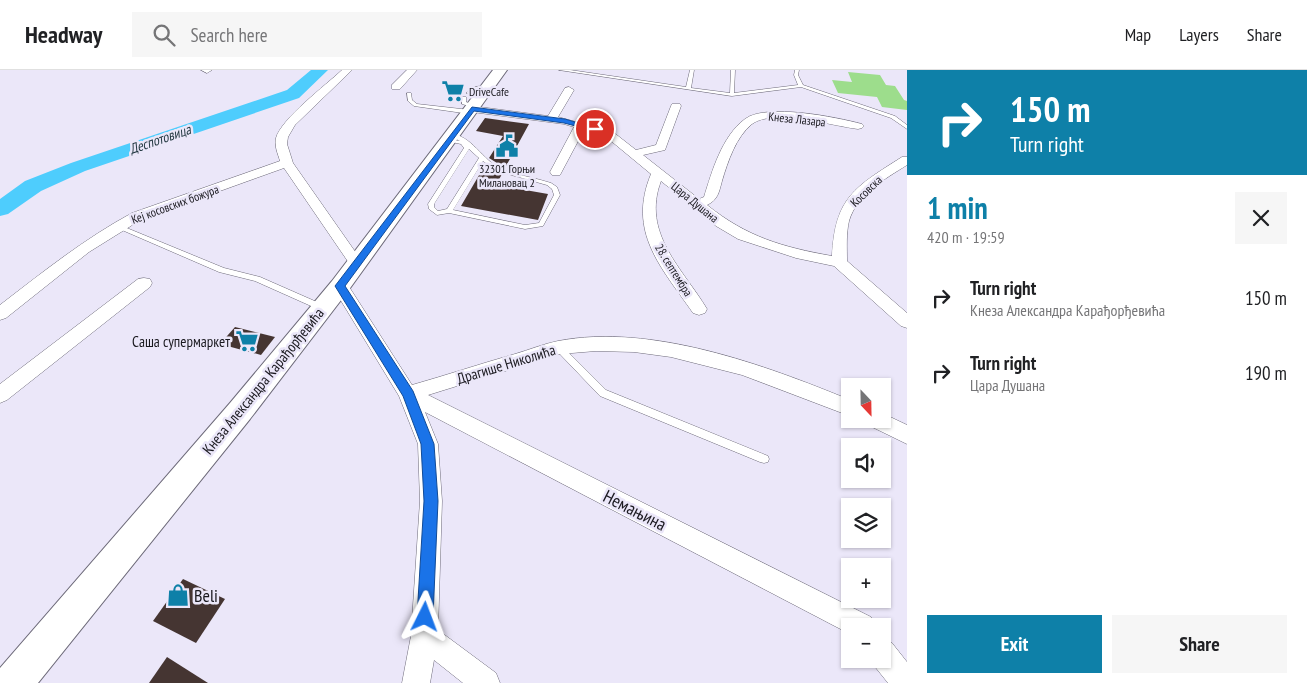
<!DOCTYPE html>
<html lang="en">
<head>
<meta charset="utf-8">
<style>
	body { margin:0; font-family:"PT Sans Narrow",sans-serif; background:#f6f6f6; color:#202124; height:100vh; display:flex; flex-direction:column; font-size:19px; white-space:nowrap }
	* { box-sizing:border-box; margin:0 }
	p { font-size:16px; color:#757577 }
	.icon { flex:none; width:28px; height:28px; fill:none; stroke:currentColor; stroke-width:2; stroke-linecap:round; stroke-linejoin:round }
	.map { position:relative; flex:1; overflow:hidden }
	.drawer { display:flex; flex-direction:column; background:#fff; width:400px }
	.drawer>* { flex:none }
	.banner { background:#0e80a8; color:#fff; overflow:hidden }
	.needle { width:32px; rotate:158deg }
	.buttons { position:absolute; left:841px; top:308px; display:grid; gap:10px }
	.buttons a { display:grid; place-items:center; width:50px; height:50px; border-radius:0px; background:#fff; box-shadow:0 1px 4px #0004; font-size:25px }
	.pin { position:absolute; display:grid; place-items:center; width:42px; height:42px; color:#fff; margin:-21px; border:2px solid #fff; border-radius:50%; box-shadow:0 1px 5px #0007 }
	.me { position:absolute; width:55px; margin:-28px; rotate:3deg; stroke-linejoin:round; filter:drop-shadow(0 0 4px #0008) }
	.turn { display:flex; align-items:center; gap:18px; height:105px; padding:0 20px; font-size:22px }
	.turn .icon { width:65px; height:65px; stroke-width:2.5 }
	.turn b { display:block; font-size:35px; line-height:42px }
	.round { display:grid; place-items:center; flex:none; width:52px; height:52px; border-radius:0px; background:#f6f6f6 }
	.summary { display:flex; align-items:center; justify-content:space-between; height:85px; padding:0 20px }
	h1 { font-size:30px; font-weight:700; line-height:38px; color:#0e80a8 }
	.action { display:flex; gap:10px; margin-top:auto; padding:10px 20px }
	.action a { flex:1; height:58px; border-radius:0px; background:#0e80a8; color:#fff; font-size:20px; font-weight:700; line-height:58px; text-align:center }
	.action a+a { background:#f6f6f6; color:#202124 }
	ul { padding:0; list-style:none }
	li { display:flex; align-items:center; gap:15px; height:75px; padding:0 20px }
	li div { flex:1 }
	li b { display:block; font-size:19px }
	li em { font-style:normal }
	header { display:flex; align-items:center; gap:30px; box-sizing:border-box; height:70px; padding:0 25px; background:#fff; border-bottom:1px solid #e0e0e0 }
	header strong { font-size:24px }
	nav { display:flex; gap:28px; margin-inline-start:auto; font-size:18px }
	.search { width:350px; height:45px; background:#f6f6f6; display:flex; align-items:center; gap:12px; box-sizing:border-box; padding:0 18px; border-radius:0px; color:#757577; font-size:19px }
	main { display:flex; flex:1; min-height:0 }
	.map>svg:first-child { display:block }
	.green { fill:#9ddd8c }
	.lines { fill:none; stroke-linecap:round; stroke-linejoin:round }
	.river { fill:#4ecdfd; fill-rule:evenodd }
	.building { fill:#453532 }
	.lane-casing { stroke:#6d6a79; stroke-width:1 }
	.street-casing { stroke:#6d6a79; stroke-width:1 }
	.secondary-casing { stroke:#6d6a79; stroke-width:2 }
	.lane { fill:#fff; fill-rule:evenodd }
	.street { fill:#fff; fill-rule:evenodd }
	.secondary { fill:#fff; fill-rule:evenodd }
	.route { fill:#1a73e8; stroke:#114b97 }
	.labels { text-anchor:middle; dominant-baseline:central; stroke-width:5; stroke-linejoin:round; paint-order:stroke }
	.far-poi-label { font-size:12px; fill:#19181e; stroke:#ebe7f9; text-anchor:start }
	.far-street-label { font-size:12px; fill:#19181e; stroke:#ebe7f9 }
	.far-water-label { font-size:14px; font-style:italic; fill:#1f353e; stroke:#ebe7f9 }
	.poi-label { font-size:15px; fill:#19181e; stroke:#ebe7f9; text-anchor:end }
	.street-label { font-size:15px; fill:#19181e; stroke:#ebe7f9 }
	.near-street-label { font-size:18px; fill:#19181e; stroke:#ebe7f9 }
	.near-poi-label { font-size:18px; fill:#19181e; stroke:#ebe7f9; text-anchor:start }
</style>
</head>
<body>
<header>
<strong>Headway</strong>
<div class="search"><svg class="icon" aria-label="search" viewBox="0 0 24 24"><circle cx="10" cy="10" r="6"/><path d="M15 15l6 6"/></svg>Search here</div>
<nav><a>Map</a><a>Layers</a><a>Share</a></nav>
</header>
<main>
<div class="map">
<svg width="907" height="613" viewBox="0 0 907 613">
	<rect width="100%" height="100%" fill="#ebe7f9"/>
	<path class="green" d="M 848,2 L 880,5 L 886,15 L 895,16 L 904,30 L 907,31 L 907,40 L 882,37 L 877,27 L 838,23 L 832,10 L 852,12 Z"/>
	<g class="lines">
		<path class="river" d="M 311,0 L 328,0 L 299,28 L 85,101 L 41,121 L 8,144 L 0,146 L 0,129 L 25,111 L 71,93 L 287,20 Z"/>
	</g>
	<g class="building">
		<path d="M 485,48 L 529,54 L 505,98 L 489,88 L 503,66 L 476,61 Z"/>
		<path d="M 485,95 L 502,104 L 496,115 L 548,124 L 538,150 L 461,136 Z"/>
		<path d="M 235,257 L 275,267 L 261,285 L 220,274 Z"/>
		<path d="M 183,509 L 225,529 L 196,573 L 153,551 Z"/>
		<path d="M 167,587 L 208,613 L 149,613 Z"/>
	</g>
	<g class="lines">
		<defs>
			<g id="lane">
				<path d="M 559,0 L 570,0 L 686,17 L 690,0 L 694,0 L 691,18 L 730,23 L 731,0 L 735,0 L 734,23 L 798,15 L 794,5 L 795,0 L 799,0 L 798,5 L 803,15 L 895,46 L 907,55 L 907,59 L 891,48 L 801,17 L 732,26 Z"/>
				<path d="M 488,15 L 490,15 L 490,17 L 478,19 L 470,24 L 466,23 L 475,17 Z"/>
				<path d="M 407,23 L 411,23 L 412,30 L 417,34 L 470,40 L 473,42 L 470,44 L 414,36 L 408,31 Z"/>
				<path d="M 462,27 L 466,27 L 466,32 L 476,36 L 476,38 L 462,34 Z"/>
				<path d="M 450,64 C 471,64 483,91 501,99 C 516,105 536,108 551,113 L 557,117 L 560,125 L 543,156 L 525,159 L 449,143 L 437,145 L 429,139 L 428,134 L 464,78 L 461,74 L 447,71 L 447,69 L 460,71 L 450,66 ZM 469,79 L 479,88 L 447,139 L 438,141 L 434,137 L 434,134 ZM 483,91 L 497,101 L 547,115 L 552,119 L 554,125 L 539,153 L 525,155 L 453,140 Z"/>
				<path d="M 117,154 L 224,198 L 260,207 L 326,236 L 327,238 L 323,241 L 320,240 L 255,211 L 219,202 L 115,157 L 115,155 Z"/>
				<path d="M 559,275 L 562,276 L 606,320 L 768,386 L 769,389 L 768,392 L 764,393 L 760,392 L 600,326 L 556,280 L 555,278 Z"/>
			</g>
			<g id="street">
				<path d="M 201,0 L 212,0 L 207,3 Z"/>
				<path d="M 342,0 L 352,0 L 295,55 L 288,67 L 287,74 L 293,93 L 361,190 L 364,193 L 361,196 L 351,196 L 284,98 L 142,149 L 89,182 L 6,248 L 0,250 L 0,235 C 43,202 84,169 132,143 L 280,91 C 278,84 274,76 276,68 C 281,49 326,15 342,0 Z"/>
				<path d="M 407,0 L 417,0 L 400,19 L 392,19 L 392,15 Z"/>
				<path d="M 569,17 L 574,20 L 558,47 L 613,62 L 636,80 L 656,75 L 671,36 L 672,34 L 680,34 L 681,36 L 665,80 L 643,85 L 699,129 L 704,127 C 712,101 722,66 745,49 C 766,33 836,47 862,54 L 864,56 L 862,58 L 858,59 C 833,56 773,38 752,54 C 736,67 728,91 722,111 C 719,122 718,130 707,135 C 747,167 782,177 832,186 C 835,127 855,117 902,87 L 907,87 L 907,95 C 885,109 857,124 849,151 C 846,164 847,178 847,191 L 907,243 L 907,258 L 901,256 L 834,196 L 796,188 L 738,169 L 716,156 L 661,111 C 641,163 683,199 707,239 L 705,243 L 699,245 L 693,243 C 661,197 627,162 651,104 L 605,66 L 584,60 L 560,105 L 552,105 L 550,102 L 574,57 L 564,54 L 472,42 L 467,39 L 472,36 L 548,46 L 565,18 Z"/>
				<path d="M 144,208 L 150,209 L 152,213 L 150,217 L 7,330 L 0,333 L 0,314 L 138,209 Z"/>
				<path d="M 340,211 L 346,212 L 412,315 C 447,305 480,294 515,284 C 529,280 543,274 558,271 C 651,253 765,295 850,330 L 850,346 L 742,305 L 671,287 L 634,282 L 596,281 L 560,284 L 428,325 L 871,547 L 875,556 L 850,556 L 850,564 L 425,342 L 438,374 L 442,431 L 438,560 L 496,603 L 500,613 L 463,613 L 434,590 L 430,613 L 402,613 L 411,566 L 420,431 L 418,374 L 399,326 L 332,216 L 334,212 Z"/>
				<path d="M 882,343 L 907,355 L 907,374 L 868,355 L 865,349 L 882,349 Z"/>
				<path d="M 882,570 L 892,573 L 907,592 L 907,613 L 888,613 L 872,593 L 871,589 L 882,589 Z"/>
			</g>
			<path id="secondary" d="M 493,0 L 507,0 L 348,221 L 250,349 L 38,613 L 0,613 L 0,598 L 230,333 L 332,211 Z"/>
		</defs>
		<use href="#lane" class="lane-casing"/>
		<use href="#street" class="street-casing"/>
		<use href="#secondary" class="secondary-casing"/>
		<use href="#lane" class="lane"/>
		<use href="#street" class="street"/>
		<use href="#secondary" class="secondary"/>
	</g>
	<path class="route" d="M 472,37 L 565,49 L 598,59 L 595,61 L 564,53 L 474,41 L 345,216 L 413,321 L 434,374 L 438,431 L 433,547 L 431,553 L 425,555 L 419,553 L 417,547 L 424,431 L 421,374 L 403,326 L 335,216 Z"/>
	<defs>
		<symbol id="supermarket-bare" viewBox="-9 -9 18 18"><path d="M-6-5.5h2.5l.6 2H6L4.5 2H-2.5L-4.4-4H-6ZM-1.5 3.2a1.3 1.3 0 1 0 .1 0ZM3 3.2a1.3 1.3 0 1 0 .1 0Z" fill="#0e80a8" stroke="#ebe7f9" stroke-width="2.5" paint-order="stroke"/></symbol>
		<symbol id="civic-bare" viewBox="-9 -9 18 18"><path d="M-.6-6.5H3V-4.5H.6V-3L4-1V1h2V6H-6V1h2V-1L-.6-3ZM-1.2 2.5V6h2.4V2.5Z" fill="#0e80a8" stroke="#ebe7f9" stroke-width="2.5" paint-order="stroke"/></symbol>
		<symbol id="shop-bare" viewBox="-9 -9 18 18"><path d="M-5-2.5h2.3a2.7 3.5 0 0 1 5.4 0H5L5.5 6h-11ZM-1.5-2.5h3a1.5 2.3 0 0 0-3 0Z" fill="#0e80a8" stroke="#ebe7f9" stroke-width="2.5" paint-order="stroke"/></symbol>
	</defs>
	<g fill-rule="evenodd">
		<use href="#supermarket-bare" x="437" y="5" width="32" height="32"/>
		<use href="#civic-bare" x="491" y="60" width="32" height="32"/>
		<use href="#supermarket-bare" x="231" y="255" width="32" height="32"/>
		<use href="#shop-bare" x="162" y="509" width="32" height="32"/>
	</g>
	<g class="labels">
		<g class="far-poi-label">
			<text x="469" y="21">DriveCafe</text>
			<text x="507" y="98" text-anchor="middle">32301 Горњи<tspan x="507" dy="14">Милановац 2</tspan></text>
		</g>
		<g class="far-street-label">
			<text transform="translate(797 49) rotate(6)">Кнеза Лазара</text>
			<text transform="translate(866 121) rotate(-44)">Косовска</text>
			<text transform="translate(695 132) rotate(39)">Цара Душана</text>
			<text transform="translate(175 134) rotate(-20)">Кеј косовских божура</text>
			<text transform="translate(674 200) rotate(58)">28. септембра</text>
		</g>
		<g class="far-water-label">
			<text transform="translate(160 69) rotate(-19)">Деспотовица</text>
		</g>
		<g class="poi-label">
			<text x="230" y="271">Саша супермаркет</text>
		</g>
		<g class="street-label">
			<text transform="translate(506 294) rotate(-17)">Драгише Николића</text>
			<text transform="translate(263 311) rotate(-51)">Кнеза Александра Карађорђевића</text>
		</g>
		<g class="near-street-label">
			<text transform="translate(635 440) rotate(27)">Немањина</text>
		</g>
		<g class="near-poi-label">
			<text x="194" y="525">Beli</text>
		</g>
	</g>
</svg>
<div class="buttons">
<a><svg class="needle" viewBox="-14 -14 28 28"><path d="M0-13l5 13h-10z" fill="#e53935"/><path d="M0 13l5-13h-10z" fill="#757577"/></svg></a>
<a><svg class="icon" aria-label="sound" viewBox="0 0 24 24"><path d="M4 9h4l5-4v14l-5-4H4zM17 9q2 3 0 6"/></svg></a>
<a><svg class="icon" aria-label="layers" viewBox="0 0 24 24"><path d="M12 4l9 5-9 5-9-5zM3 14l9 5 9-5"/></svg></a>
<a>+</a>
<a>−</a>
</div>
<div class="pin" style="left:595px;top:59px;background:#d93025"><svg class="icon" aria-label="arrive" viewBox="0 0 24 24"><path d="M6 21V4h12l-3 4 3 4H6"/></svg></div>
<svg class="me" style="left:425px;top:547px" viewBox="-20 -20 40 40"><path d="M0-17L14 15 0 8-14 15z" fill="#1a73e8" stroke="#fff" stroke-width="4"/></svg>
</div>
<section class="drawer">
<div class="banner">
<div class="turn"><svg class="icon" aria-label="right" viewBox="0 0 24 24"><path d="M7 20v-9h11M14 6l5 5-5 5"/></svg><div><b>150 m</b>Turn right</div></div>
</div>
<div class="summary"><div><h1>1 min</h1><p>420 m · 19:59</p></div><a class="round"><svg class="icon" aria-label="close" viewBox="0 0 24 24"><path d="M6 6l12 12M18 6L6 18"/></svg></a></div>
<ul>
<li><svg class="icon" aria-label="right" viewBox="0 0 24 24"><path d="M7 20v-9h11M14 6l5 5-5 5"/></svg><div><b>Turn right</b><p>Кнеза Александра Карађорђевића</p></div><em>150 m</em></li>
<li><svg class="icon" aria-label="right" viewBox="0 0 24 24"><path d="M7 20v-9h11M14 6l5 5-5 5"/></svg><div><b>Turn right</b><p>Цара Душана</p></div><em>190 m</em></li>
</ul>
<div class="action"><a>Exit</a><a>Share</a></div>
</section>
</main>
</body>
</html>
